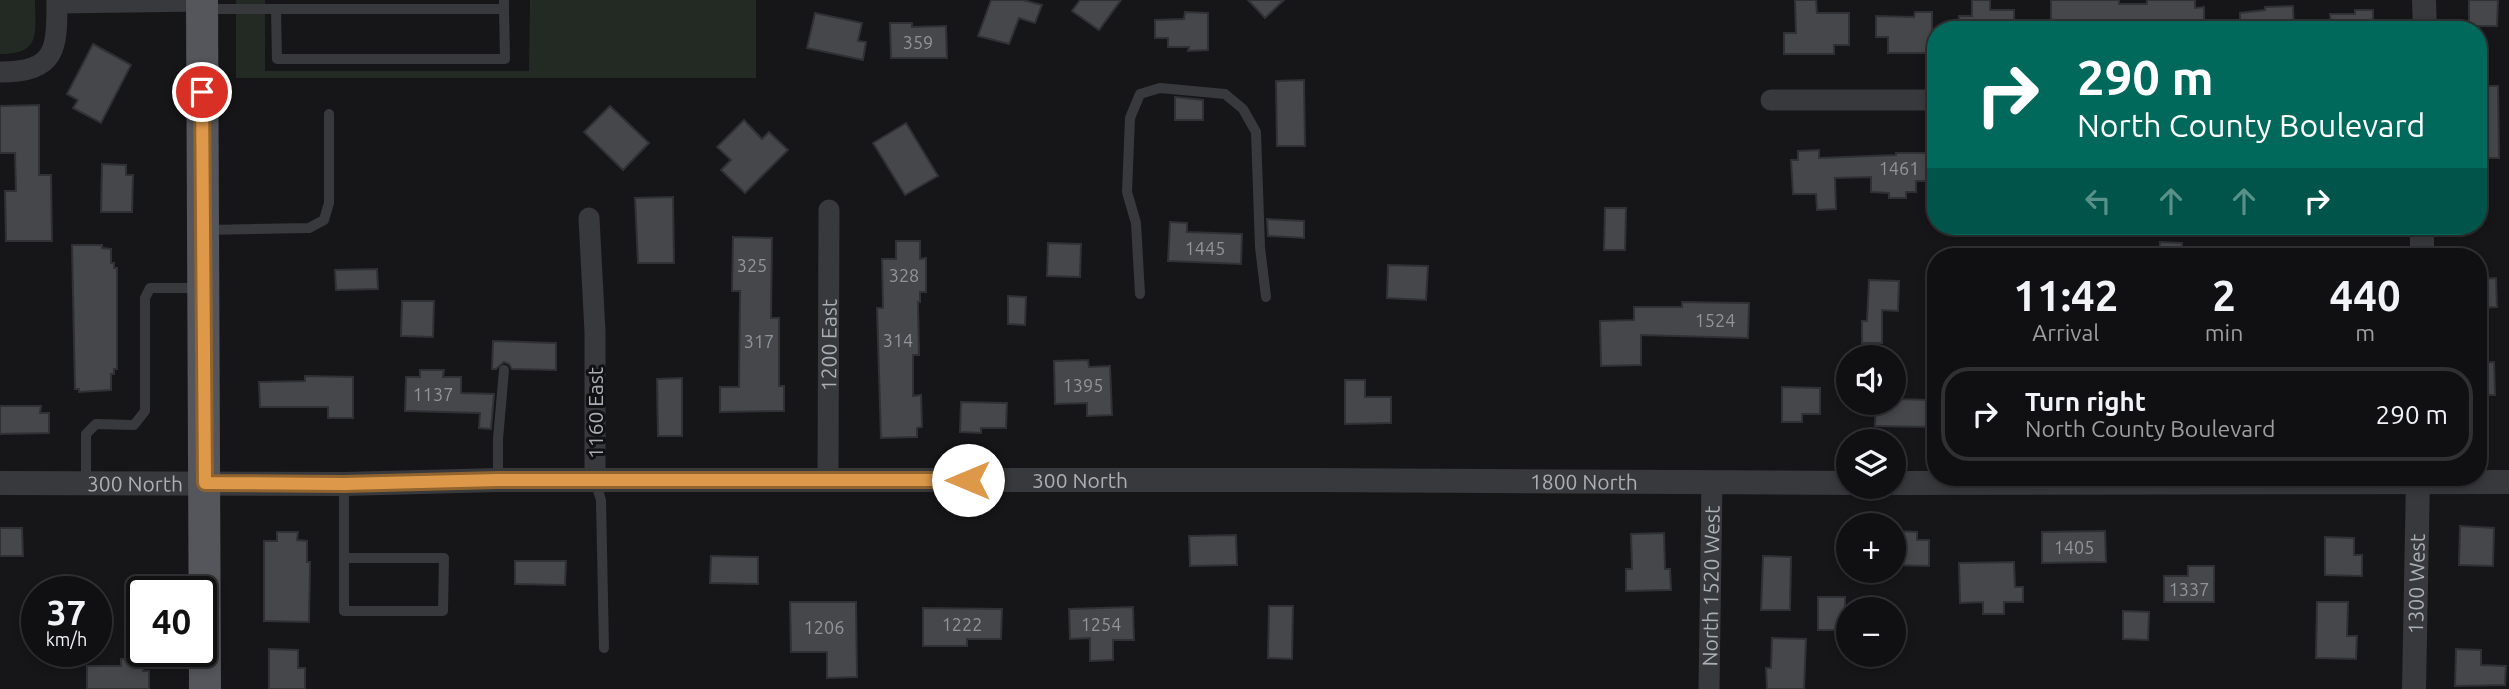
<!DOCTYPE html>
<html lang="en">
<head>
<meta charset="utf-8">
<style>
	body { margin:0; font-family:Ubuntu,sans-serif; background:#1e1e20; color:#f1f3f6; height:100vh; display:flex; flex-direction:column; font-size:26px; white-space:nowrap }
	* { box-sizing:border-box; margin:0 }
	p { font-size:23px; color:#9c9d9f }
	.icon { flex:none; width:38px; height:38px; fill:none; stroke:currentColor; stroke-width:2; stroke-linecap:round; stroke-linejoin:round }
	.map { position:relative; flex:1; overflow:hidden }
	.panel { position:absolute; left:1927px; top:248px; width:560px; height:238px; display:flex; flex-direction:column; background:#101012; border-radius:28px; box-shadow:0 4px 10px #0003,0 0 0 2px #303032 }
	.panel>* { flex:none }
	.guide { position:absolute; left:1927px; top:21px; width:560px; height:214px; border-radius:28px; box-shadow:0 4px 10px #0003,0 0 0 2px #303032; background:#00695c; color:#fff; overflow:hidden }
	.fabs { position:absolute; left:1836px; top:345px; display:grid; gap:14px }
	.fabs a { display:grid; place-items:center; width:70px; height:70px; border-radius:50%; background:#101012; box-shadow:0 4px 10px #0003,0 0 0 2px #303032; font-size:35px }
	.speed { position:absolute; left:21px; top:576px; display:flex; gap:14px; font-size:35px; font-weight:700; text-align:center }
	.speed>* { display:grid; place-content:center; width:91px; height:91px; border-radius:50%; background:#101012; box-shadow:0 4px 10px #0003,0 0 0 2px #303032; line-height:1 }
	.speed small { font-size:18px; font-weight:400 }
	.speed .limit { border:4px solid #111; border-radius:10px; background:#fff; color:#111 }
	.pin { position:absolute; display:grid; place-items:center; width:60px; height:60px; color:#fff; margin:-30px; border:4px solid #fff; border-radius:50%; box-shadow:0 2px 7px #0007 }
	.me { position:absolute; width:77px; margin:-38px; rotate:270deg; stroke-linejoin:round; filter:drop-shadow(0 0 5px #0008) }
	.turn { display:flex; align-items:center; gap:24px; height:147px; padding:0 35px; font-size:32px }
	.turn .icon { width:91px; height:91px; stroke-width:2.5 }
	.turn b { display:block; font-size:49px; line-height:60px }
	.lanes { display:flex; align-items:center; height:66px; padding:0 35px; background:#0003; justify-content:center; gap:35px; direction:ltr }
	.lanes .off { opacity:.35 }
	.eta { display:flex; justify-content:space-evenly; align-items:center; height:119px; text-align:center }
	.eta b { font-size:42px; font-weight:600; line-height:49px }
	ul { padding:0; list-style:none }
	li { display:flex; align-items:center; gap:21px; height:94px; margin:0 14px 10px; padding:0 21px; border:4px solid #303032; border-radius:28px }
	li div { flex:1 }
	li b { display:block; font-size:26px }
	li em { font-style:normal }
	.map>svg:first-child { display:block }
	.green { fill:#232a23 }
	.building { fill:#45474a; stroke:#303134; stroke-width:2 }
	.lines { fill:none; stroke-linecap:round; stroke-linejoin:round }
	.service { stroke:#38393c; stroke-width:10 }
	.minor { stroke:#38393c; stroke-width:21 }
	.tertiary { stroke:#38393c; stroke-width:24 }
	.primary { stroke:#54565b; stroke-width:32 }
	.route-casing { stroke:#90632f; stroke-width:18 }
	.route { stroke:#dd9949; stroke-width:12 }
	.labels { text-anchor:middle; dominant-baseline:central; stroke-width:6; stroke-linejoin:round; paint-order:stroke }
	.number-label { font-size:18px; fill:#91959b }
	.street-label { font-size:21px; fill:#aaafb6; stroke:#111113 }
</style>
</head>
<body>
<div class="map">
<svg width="2509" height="689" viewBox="0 0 2509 689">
	<rect width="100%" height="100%" fill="#161618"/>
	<g class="green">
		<path d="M 0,0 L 35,0 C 35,33 42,54 0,54 Z"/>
		<path d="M 236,0 L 265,0 L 265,71 L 529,71 L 530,0 L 756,0 L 756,78 L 236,78 Z"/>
	</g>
	<g class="building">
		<path d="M 991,0 L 1023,0 L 1042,5 L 1035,23 L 1019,18 L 1009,44 L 978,36 Z"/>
		<path d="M 1080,0 L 1121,0 L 1099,30 L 1072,11 Z"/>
		<path d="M 1248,0 L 1284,0 L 1265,18 Z"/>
		<path d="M 1795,0 L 1816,0 L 1817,13 L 1849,13 L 1849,45 L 1834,45 L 1834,54 L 1784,54 L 1784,33 L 1796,33 Z"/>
		<path d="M 1972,0 L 1990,0 L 1990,10 L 2014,10 L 2014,30 L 1959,30 L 1959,16 L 1972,16 Z"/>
		<path d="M 2051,0 L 2119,0 L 2119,4 L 2147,4 L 2147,0 L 2195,0 L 2195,8 L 2204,7 L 2204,30 L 2051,30 Z"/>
		<path d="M 2469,0 L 2498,0 L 2497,26 L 2469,26 Z"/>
		<path d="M 2293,6 L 2294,30 L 2240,30 L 2240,13 L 2265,10 L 2265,7 Z"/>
		<path d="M 2355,10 L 2373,10 L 2373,30 L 2331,30 L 2330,14 L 2355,14 Z"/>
		<path d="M 1185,12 L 1208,13 L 1208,50 L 1188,51 L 1189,47 L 1168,47 L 1168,38 L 1155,38 L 1155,20 L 1184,19 Z"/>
		<path d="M 1915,12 L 1932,12 L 1932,53 L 1888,53 L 1888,37 L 1876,37 L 1876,16 L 1914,17 Z"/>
		<path d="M 815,13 L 862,23 L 858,41 L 866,42 L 863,60 L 807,48 Z"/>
		<path d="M 890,23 L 912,23 L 912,27 L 946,26 L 947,58 L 891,58 Z"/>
		<path d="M 93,44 L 131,65 L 101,123 L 73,108 L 78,100 L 67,94 Z"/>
		<path d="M 1304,80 L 1305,146 L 1277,146 L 1276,81 Z"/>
		<path d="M 2478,86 L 2498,86 L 2499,158 L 2478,158 Z"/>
		<path d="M 1175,97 L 1203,100 L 1203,120 L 1175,120 Z"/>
		<path d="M 39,105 L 39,175 L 51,175 L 52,241 L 6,241 L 5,191 L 16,191 L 15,153 L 0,153 L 0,106 Z"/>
		<path d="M 610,106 L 649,143 L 623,170 L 584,132 Z"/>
		<path d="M 744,120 L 762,139 L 769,132 L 788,150 L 745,193 L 721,170 L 731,160 L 717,147 Z"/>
		<path d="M 906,123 L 938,176 L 905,195 L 873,143 Z"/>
		<path d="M 1819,150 L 1819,158 L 1896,155 L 1896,153 L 1928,153 L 1928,181 L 1916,181 L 1916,192 L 1906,192 L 1906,198 L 1889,198 L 1889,193 L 1871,192 L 1871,177 L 1835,178 L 1836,209 L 1817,210 L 1816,194 L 1793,194 L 1791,160 L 1798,160 L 1798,151 Z"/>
		<path d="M 102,164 L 126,165 L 126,175 L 133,175 L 132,212 L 101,212 Z"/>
		<path d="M 673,197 L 674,263 L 638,263 L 635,198 Z"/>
		<path d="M 1605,208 L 1626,208 L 1625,250 L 1604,250 Z"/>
		<path d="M 1267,219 L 1304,221 L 1304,238 L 1268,236 Z"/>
		<path d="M 1170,222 L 1187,223 L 1187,232 L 1242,234 L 1241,264 L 1168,261 Z"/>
		<path d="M 733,237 L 772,238 L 771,318 L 779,318 L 779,386 L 784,386 L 784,411 L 720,412 L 720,387 L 739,387 L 740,291 L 732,291 Z"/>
		<path d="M 896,241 L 920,241 L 920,259 L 926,258 L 926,292 L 920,292 L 920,302 L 918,302 L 919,355 L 913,355 L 913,396 L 921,395 L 922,427 L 917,428 L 917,437 L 881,438 L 877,308 L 883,308 L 882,259 L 896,259 Z"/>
		<path d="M 2160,242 L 2182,243 L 2181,257 L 2159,257 Z"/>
		<path d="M 1048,243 L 1081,244 L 1080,277 L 1047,276 Z"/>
		<path d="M 72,245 L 102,245 L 102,248 L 111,249 L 111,263 L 114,263 L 114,268 L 117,268 L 117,369 L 114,369 L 114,374 L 111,374 L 111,390 L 79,392 L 79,389 L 75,389 Z"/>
		<path d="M 1388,265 L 1428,266 L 1426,300 L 1387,298 Z"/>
		<path d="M 377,269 L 378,289 L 336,290 L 335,270 Z"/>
		<path d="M 2496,278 L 2497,307 L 2478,308 L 2478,279 Z"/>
		<path d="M 1869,280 L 1899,281 L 1898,311 L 1882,310 L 1882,343 L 1862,343 L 1862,321 L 1867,321 Z"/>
		<path d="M 1008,296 L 1026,297 L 1025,325 L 1008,324 Z"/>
		<path d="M 402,301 L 434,301 L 433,337 L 401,336 Z"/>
		<path d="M 1682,302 L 1749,303 L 1748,338 L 1641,335 L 1641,365 L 1601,366 L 1600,321 L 1634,320 L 1634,307 L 1682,307 Z"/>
		<path d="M 493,341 L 556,343 L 556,370 L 512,369 L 509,364 L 504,362 L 496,369 L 492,369 Z"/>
		<path d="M 1088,360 L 1089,367 L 1110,366 L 1112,415 L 1087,416 L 1087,403 L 1055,404 L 1054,361 Z"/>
		<path d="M 2494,362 L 2495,395 L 2478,395 L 2478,363 Z"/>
		<path d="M 420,370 L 444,370 L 443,377 L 461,377 L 461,393 L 494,394 L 491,429 L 479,428 L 480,413 L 405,411 L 406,377 L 420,377 Z"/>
		<path d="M 305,376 L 353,377 L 353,418 L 328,418 L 328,407 L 260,407 L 259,382 L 305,381 Z"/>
		<path d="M 682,378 L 682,436 L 658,436 L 657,379 Z"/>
		<path d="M 1345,380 L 1365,380 L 1365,397 L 1391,397 L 1391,423 L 1345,424 Z"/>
		<path d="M 1782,387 L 1820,388 L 1820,414 L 1802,414 L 1802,422 L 1782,422 Z"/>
		<path d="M 1894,399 L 1931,400 L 1931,427 L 1875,426 L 1876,402 L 1894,402 Z"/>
		<path d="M 961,402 L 1007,403 L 1006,428 L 981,428 L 981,433 L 960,432 Z"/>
		<path d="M 0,406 L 41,406 L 40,413 L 49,413 L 49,433 L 0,434 Z"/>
		<path d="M 2460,526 L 2494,528 L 2493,566 L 2459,565 Z"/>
		<path d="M 0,528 L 22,528 L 23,556 L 0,556 Z"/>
		<path d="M 1896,531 L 1917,532 L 1917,540 L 1929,540 L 1929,566 L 1894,565 L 1894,536 L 1896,536 Z"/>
		<path d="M 2105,531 L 2106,562 L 2042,563 L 2042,532 Z"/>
		<path d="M 277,532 L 298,532 L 297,540 L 307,541 L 307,562 L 310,562 L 309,622 L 264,621 L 264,541 L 277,541 Z"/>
		<path d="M 1664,533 L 1665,569 L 1670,569 L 1671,590 L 1626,591 L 1626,569 L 1632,569 L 1631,534 Z"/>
		<path d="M 1236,535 L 1237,565 L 1190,566 L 1189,536 Z"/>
		<path d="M 2325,537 L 2354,538 L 2354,555 L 2362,555 L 2362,576 L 2325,575 Z"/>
		<path d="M 711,556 L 758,557 L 758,584 L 710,583 Z"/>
		<path d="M 1763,556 L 1791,557 L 1790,610 L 1761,610 Z"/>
		<path d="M 515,561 L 566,561 L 565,585 L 515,584 Z"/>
		<path d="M 2014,562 L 2015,587 L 2023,587 L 2023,602 L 2004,602 L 2004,614 L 1983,614 L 1983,602 L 1960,603 L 1959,563 Z"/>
		<path d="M 2188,566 L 2214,566 L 2214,602 L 2164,602 L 2164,576 L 2188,576 Z"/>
		<rect x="1818" y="597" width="27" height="33"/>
		<path d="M 790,602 L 856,602 L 857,677 L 827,678 L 827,652 L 791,652 Z"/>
		<path d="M 2317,602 L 2348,602 L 2347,636 L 2357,636 L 2356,659 L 2316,658 Z"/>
		<path d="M 1269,606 L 1293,606 L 1292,659 L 1268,658 Z"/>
		<path d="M 1133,607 L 1134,640 L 1113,640 L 1113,660 L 1090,661 L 1090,638 L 1070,639 L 1069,609 Z"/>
		<path d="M 923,608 L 1002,609 L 1001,639 L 967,639 L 967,646 L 923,646 Z"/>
		<path d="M 2123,611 L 2149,612 L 2148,640 L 2123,639 Z"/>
		<path d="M 1772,638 L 1806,639 L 1804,689 L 1767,689 L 1766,668 L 1771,668 Z"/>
		<path d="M 269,649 L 298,650 L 298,668 L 305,668 L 305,689 L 269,689 Z"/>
		<path d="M 2456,649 L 2481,650 L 2481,665 L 2506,666 L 2505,685 L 2455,686 Z"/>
		<path d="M 121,659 L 143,659 L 143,671 L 149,671 L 149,689 L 87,689 L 87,666 L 121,666 Z"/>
	</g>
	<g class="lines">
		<g class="service">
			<path d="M 205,9 L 504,9 L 504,0"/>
			<path d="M 276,9 L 277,59 L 505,59 L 504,9"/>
			<path d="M 205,230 L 309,228 L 324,220 L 329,203 L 329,114"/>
			<path d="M 1140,294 L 1136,223 L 1127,192 L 1130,118 L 1140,94 L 1160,88 L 1225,94 L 1243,109 L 1256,132 L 1260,247 L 1266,297"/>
			<path d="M 498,480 L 498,439 L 504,370"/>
			<path d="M 595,481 L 601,500 L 604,648"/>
			<path d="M 86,483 L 86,434 L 96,424 L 134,425 L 145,411 L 145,298 L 150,288 L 202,288"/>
			<path d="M 344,484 L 344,611 L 443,611 L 444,558 L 344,558"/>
		</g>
		<g class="minor">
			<path d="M 57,3 L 202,1"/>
			<path d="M 0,72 C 57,72 57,49 57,0"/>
			<path d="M 1771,100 L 1936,100"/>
			<path d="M 589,218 L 595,332 L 595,480"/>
			<path id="s1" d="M 828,480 L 829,210"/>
			<path id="s2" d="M 1709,689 L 1712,482"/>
		</g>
		<g class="tertiary">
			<path d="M 2424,0 L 2425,30"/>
			<path d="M 2422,257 L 2422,226"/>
			<path id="s3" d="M 0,483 L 344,484 L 498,480 L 1318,480 L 1848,483"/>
			<path d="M 1894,483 L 2509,482"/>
			<path id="s4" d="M 2414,689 L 2418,478"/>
		</g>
		<path class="primary" d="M 202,0 L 205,689"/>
	</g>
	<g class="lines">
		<defs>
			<path id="route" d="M 202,92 L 205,483 L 344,484 L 498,480 L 968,480"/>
		</defs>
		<use href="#route" class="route-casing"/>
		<use href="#route" class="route"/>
	</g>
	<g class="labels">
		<g class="number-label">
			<text x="918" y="42">359</text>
			<text x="1899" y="168">1461</text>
			<text x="1205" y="248">1445</text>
			<text x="752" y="265">325</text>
			<text x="904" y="275">328</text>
			<text x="1715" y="320">1524</text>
			<text x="898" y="340">314</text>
			<text x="759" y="341">317</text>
			<text x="1083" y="385">1395</text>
			<text x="433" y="394">1137</text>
			<text x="2074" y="547">1405</text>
			<text x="2189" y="589">1337</text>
			<text x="962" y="624">1222</text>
			<text x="1101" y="624">1254</text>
			<text x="824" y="627">1206</text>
		</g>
		<g class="street-label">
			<text stroke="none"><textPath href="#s1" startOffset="135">1200 East</textPath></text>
			<text transform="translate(595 413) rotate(-90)">1160 East</text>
			<text stroke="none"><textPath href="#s3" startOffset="1080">300 North</textPath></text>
			<text stroke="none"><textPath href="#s3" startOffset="1584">1800 North</textPath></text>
			<text stroke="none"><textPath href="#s3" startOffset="135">300 North</textPath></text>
			<text stroke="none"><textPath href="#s4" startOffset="105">1300 West</textPath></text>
			<text stroke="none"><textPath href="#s2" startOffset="103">North 1520 West</textPath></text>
		</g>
	</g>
</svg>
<div class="fabs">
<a><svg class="icon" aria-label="sound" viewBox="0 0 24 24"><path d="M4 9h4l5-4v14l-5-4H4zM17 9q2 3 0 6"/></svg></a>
<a><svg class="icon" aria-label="layers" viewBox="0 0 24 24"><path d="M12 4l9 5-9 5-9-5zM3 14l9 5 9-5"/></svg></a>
<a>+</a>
<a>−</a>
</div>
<div class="speed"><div>37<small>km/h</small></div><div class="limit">40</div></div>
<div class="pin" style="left:202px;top:92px;background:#d93025"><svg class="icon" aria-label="arrive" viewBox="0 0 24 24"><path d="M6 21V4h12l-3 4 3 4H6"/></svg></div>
<svg class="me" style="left:968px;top:480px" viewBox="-20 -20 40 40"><circle r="19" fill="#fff"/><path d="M0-13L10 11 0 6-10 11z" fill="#dd9949"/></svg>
<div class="guide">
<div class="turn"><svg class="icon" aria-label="right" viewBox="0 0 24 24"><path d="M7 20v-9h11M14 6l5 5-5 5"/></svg><div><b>290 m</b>North County Boulevard</div></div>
<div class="lanes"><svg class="icon off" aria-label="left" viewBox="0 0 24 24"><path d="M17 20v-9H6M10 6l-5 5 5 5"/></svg><svg class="icon off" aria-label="ahead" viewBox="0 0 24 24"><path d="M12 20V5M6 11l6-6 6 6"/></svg><svg class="icon off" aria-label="ahead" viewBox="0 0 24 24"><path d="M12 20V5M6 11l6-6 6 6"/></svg><svg class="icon" aria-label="right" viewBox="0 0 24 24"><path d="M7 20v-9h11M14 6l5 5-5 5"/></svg></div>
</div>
<section class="panel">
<div class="eta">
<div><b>11:42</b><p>Arrival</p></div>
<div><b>2</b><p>min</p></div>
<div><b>440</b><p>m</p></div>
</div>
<ul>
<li><svg class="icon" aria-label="right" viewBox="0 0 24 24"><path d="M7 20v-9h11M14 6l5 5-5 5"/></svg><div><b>Turn right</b><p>North County Boulevard</p></div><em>290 m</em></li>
</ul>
</section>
</div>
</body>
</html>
